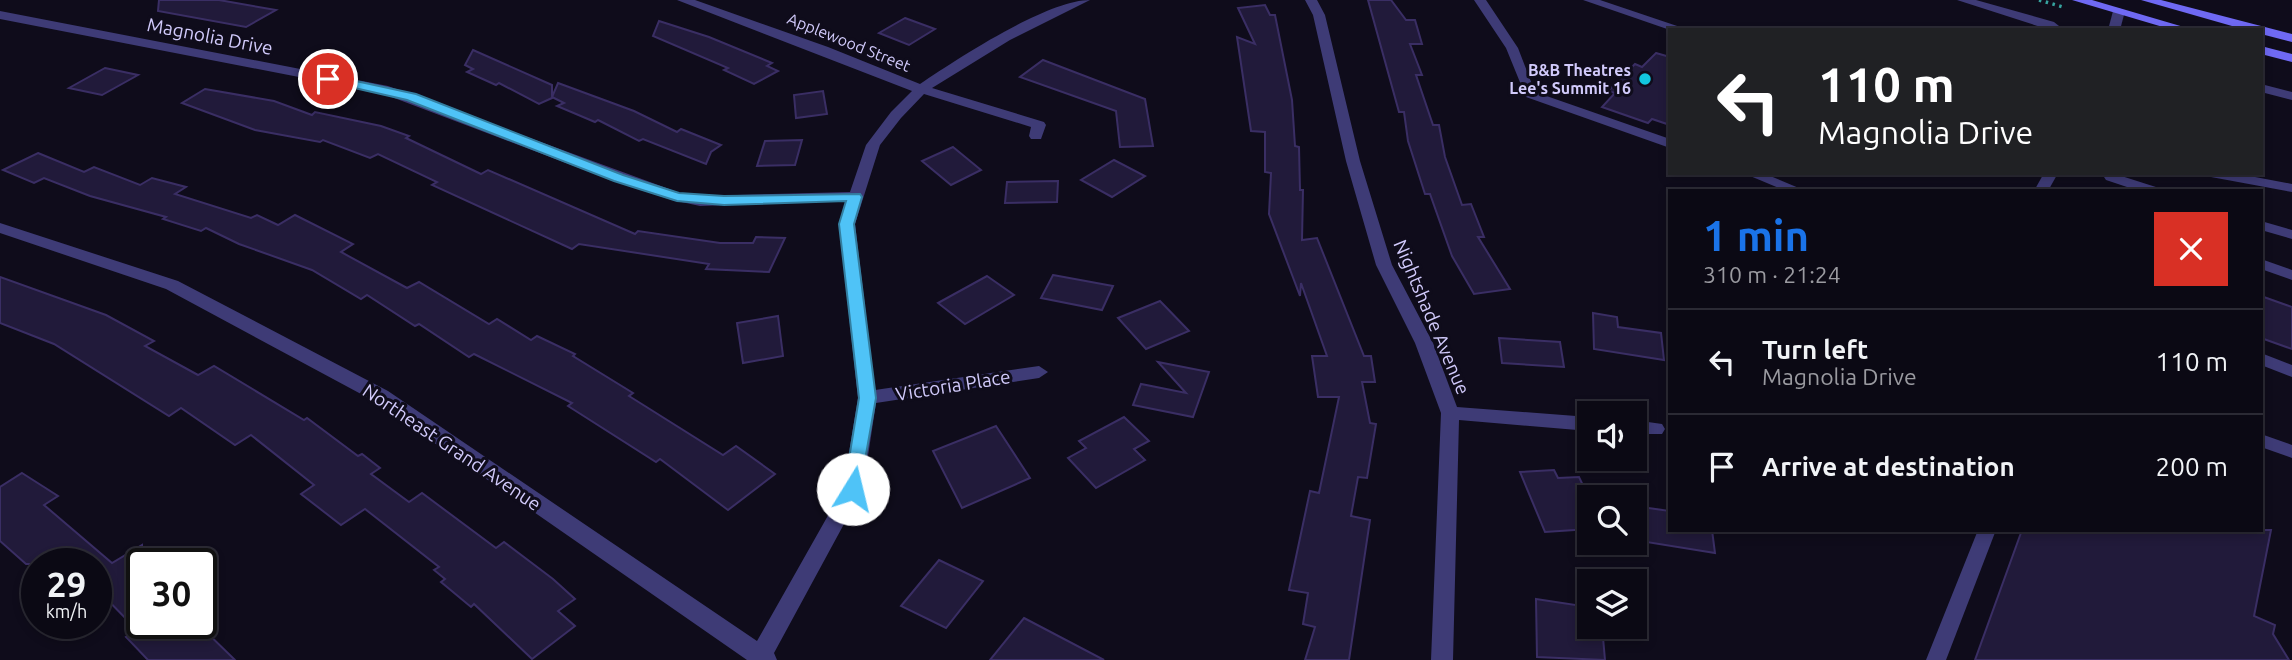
<!DOCTYPE html>
<html lang="en">
<head>
<meta charset="utf-8">
<style>
	body { margin:0; font-family:Ubuntu,sans-serif; background:#14121d; color:#f1f3f6; height:100vh; display:flex; flex-direction:column; font-size:26px; white-space:nowrap }
	* { box-sizing:border-box; margin:0 }
	p { font-size:23px; color:#9a9aa0 }
	.icon { flex:none; width:38px; height:38px; fill:none; stroke:currentColor; stroke-width:2; stroke-linecap:round; stroke-linejoin:round }
	.map { position:relative; flex:1; overflow:hidden }
	.sheet { position:absolute; left:1668px; top:189px; width:595px; height:343px; display:flex; flex-direction:column; background:#0b0914; border-radius:0px; box-shadow:0 4px 10px #0003,0 0 0 2px #2b2a34 }
	.sheet>* { flex:none }
	.guide { position:absolute; left:1668px; top:28px; width:595px; height:147px; border-radius:0px; box-shadow:0 4px 10px #0003,0 0 0 2px #2b2a34; background:#202124; color:#fff; overflow:hidden }
	.controls { position:absolute; left:1577px; top:401px; display:grid; gap:14px }
	.controls a { display:grid; place-items:center; width:70px; height:70px; border-radius:0px; background:#0b0914; box-shadow:0 4px 10px #0003,0 0 0 2px #2b2a34; font-size:35px }
	.speed { position:absolute; left:21px; top:548px; display:flex; gap:14px; font-size:35px; font-weight:700; text-align:center }
	.speed>* { display:grid; place-content:center; width:91px; height:91px; border-radius:50%; background:#0b0914; box-shadow:0 4px 10px #0003,0 0 0 2px #2b2a34; line-height:1 }
	.speed small { font-size:18px; font-weight:400 }
	.speed .limit { border:4px solid #111; border-radius:10px; background:#fff; color:#111 }
	.pin { position:absolute; display:grid; place-items:center; width:60px; height:60px; color:#fff; margin:-30px; border:4px solid #fff; border-radius:50%; box-shadow:0 2px 7px #0007 }
	.me { position:absolute; width:77px; margin:-38px; rotate:9deg; stroke-linejoin:round; filter:drop-shadow(0 0 5px #0008) }
	.turn { display:flex; align-items:center; gap:24px; height:147px; padding:0 35px; font-size:32px }
	.turn .icon { width:91px; height:91px; stroke-width:2.5 }
	.turn b { display:block; font-size:49px; line-height:60px }
	.round { display:grid; place-items:center; flex:none; width:74px; height:74px; border-radius:0px; background:#14121d }
	.head { display:flex; align-items:center; justify-content:space-between; height:119px; padding:0 35px }
	h1 { font-size:42px; font-weight:700; line-height:52px; color:#1a73e8 }
	ul { padding:0; list-style:none }
	li { display:flex; align-items:center; gap:21px; height:105px; padding:0 35px; border-top:2px solid #2b2a34 }
	li div { flex:1 }
	li b { display:block; font-size:26px }
	li em { font-style:normal }
	.map>svg:first-child { display:block }
	.building { fill:#211a3a; stroke:#3a2e64; stroke-width:2 }
	.lines { fill:none; stroke-linecap:round; stroke-linejoin:round }
	.path { stroke:#36a39f; stroke-width:3.5; stroke-dasharray:2.5 4.5; stroke-linecap:butt }
	.service { fill:#3e3b76; fill-rule:evenodd }
	.minor { fill:#3e3b76; fill-rule:evenodd }
	.secondary { fill:#6f69f3; fill-rule:evenodd }
	.route { fill:#4fc3f7; stroke:#337fa1; stroke-width:2 }
	.poi-dot { fill:#12c6df; stroke:#0f0c1b; stroke-width:2.5 }
	.labels { text-anchor:middle; dominant-baseline:central; stroke-width:6; stroke-linejoin:round; paint-order:stroke }
	.far-street-label { font-size:16px; fill:#d1cafb; stroke:#0f0c1b }
	.far-poi-label { font-size:16px; font-weight:bold; fill:#d1cafb; stroke:#0f0c1b; text-anchor:end }
	.street-label { font-size:19px; fill:#d1cafb; stroke:#0f0c1b }
</style>
</head>
<body>
<div class="map">
<svg width="2292" height="660" viewBox="0 0 2292 660">
	<rect width="100%" height="100%" fill="#0f0c1b"/>
	<g class="building">
		<path d="M 159,0 L 219,0 L 276,10 L 246,27 L 158,11 Z"/>
		<path d="M 1368,0 L 1391,0 L 1406,20 L 1415,20 L 1422,44 L 1410,44 L 1422,75 L 1416,75 L 1433,125 L 1439,125 L 1445,157 L 1462,205 L 1471,204 L 1484,237 L 1478,237 L 1510,289 L 1474,294 L 1452,256 L 1430,194 L 1425,194 L 1408,141 L 1404,112 L 1399,112 Z"/>
		<path d="M 1265,5 L 1270,15 L 1275,15 L 1292,100 L 1295,146 L 1299,147 L 1300,190 L 1303,190 L 1302,240 L 1317,238 L 1364,356 L 1371,356 L 1375,382 L 1362,382 L 1370,423 L 1376,424 L 1367,478 L 1358,477 L 1351,516 L 1370,520 L 1349,660 L 1305,660 L 1315,627 L 1303,624 L 1308,593 L 1289,590 L 1310,491 L 1319,493 L 1339,397 L 1318,397 L 1312,356 L 1327,356 L 1301,283 L 1300,296 L 1269,214 L 1271,173 L 1265,172 L 1265,132 L 1251,131 L 1237,37 L 1255,44 L 1238,8 Z"/>
		<path d="M 905,18 L 935,29 L 909,45 L 879,33 Z"/>
		<path d="M 659,21 L 709,37 L 772,63 L 767,66 L 778,71 L 754,84 L 724,70 L 728,68 L 653,36 Z"/>
		<path d="M 473,50 L 552,85 L 552,98 L 539,104 L 499,83 L 496,85 L 467,72 L 473,69 L 465,65 Z"/>
		<path d="M 1656,53 L 1670,57 L 1670,125 L 1652,119 L 1648,123 L 1602,107 L 1615,93 L 1608,91 L 1635,64 L 1642,67 Z"/>
		<path d="M 1043,60 L 1145,99 L 1153,146 L 1120,147 L 1116,111 L 1020,77 Z"/>
		<path d="M 105,68 L 138,75 L 102,95 L 69,88 Z"/>
		<path d="M 558,83 L 634,111 L 677,132 L 681,129 L 721,145 L 711,152 L 706,164 L 643,139 L 639,141 L 598,120 L 595,122 L 557,106 L 564,103 L 552,97 Z"/>
		<path d="M 205,89 L 274,101 L 312,115 L 315,112 L 381,126 L 409,136 L 406,138 L 481,174 L 488,170 L 635,234 L 638,231 L 720,243 L 753,243 L 756,237 L 785,238 L 769,272 L 706,269 L 709,264 L 579,244 L 572,249 L 432,185 L 437,182 L 378,154 L 370,158 L 323,140 L 320,142 L 255,130 L 182,103 Z"/>
		<path d="M 823,91 L 827,114 L 796,118 L 794,95 Z"/>
		<path d="M 802,140 L 795,165 L 757,166 L 765,141 Z"/>
		<path d="M 953,147 L 981,170 L 951,185 L 922,161 Z"/>
		<path d="M 38,153 L 84,172 L 94,167 L 140,185 L 152,178 L 186,187 L 175,194 L 251,218 L 257,215 L 278,225 L 295,215 L 353,244 L 341,252 L 407,288 L 419,282 L 489,324 L 497,319 L 531,340 L 537,336 L 575,354 L 573,356 L 633,393 L 629,396 L 723,455 L 736,446 L 775,474 L 728,510 L 660,459 L 656,462 L 568,406 L 572,403 L 474,354 L 469,357 L 419,324 L 415,326 L 367,295 L 361,299 L 312,270 L 239,244 L 206,228 L 201,231 L 163,219 L 166,217 L 90,196 L 44,178 L 34,183 L 3,170 Z"/>
		<path d="M 1114,160 L 1145,176 L 1112,197 L 1081,180 Z"/>
		<path d="M 1058,181 L 1057,202 L 1005,203 L 1007,182 Z"/>
		<path d="M 1053,275 L 1113,286 L 1102,310 L 1041,298 Z"/>
		<path d="M 987,276 L 1014,295 L 965,324 L 938,303 Z"/>
		<path d="M 0,277 L 106,315 L 154,341 L 145,346 L 198,375 L 214,366 L 304,420 L 307,418 L 358,456 L 362,454 L 380,468 L 371,474 L 409,502 L 422,493 L 496,548 L 504,542 L 553,579 L 575,599 L 558,611 L 575,626 L 532,659 L 474,604 L 471,607 L 441,582 L 445,579 L 434,570 L 439,567 L 365,509 L 341,525 L 301,494 L 314,485 L 251,435 L 235,445 L 181,408 L 169,416 L 54,344 L 0,323 Z"/>
		<path d="M 2261,296 L 2292,307 L 2292,349 L 2261,338 Z"/>
		<path d="M 1160,301 L 1189,331 L 1146,349 L 1118,318 Z"/>
		<path d="M 1593,313 L 1617,317 L 1618,327 L 1661,333 L 1664,360 L 1594,349 Z"/>
		<path d="M 778,316 L 783,356 L 743,363 L 737,323 Z"/>
		<path d="M 1499,338 L 1560,342 L 1564,367 L 1502,363 Z"/>
		<path d="M 1158,362 L 1209,372 L 1193,417 L 1133,405 L 1141,384 L 1186,393 Z"/>
		<path d="M 1124,417 L 1149,441 L 1134,449 L 1145,460 L 1096,488 L 1068,458 L 1086,448 L 1079,441 Z"/>
		<path d="M 996,426 L 1030,478 L 962,508 L 933,451 Z"/>
		<path d="M 1554,470 L 1558,478 L 1579,477 L 1589,498 L 1589,529 L 1545,532 L 1520,472 Z"/>
		<path d="M 22,473 L 58,496 L 44,505 L 112,563 L 142,545 L 142,627 L 147,623 L 197,623 L 235,660 L 148,660 L 126,637 L 137,630 L 96,588 L 96,564 L 26,564 L 0,541 L 0,487 Z"/>
		<path d="M 1634,506 L 1670,511 L 1670,530 L 1712,530 L 1715,553 L 1634,540 Z"/>
		<path d="M 2022,530 L 2271,530 L 2254,616 L 2275,625 L 2273,634 L 2289,660 L 1975,660 Z"/>
		<path d="M 939,560 L 983,581 L 946,628 L 901,606 Z"/>
		<path d="M 1536,599 L 1589,607 L 1589,626 L 1602,626 L 1605,660 L 1537,657 Z"/>
		<path d="M 1024,618 L 1104,660 L 990,660 Z"/>
	</g>
	<g class="lines">
		<path class="path" d="M 2039,0 L 2063,7"/>
		<g class="service">
			<path d="M 1474,0 L 1486,0 L 1518,48 L 1535,92 L 1670,139 L 1670,148 L 1526,97 L 1506,48 Z"/>
			<path d="M 1583,0 L 1600,0 L 1689,30 L 1670,30 Z"/>
			<path d="M 1957,0 L 1976,0 L 2054,22 L 2064,30 L 2050,30 Z"/>
			<path d="M 2119,8 L 2125,11 L 2120,30 L 2108,30 L 2113,11 Z"/>
			<path d="M 2261,84 L 2292,92 L 2292,100 L 2261,92 Z"/>
			<path d="M 1743,173 L 1763,173 L 1806,191 L 1786,191 Z"/>
			<path d="M 2044,173 L 2058,173 L 2048,191 L 2034,191 Z"/>
			<path d="M 2112,173 L 2159,188 L 2161,191 L 2139,191 L 2106,180 L 2104,177 L 2106,174 Z"/>
			<path d="M 2204,173 L 2234,173 L 2292,184 L 2292,192 L 2211,177 Z"/>
			<path d="M 2261,221 L 2292,230 L 2292,239 L 2261,230 Z"/>
			<path d="M 2261,259 L 2292,270 L 2292,280 L 2261,269 Z"/>
			<path d="M 2261,353 L 2292,365 L 2292,377 L 2261,365 Z"/>
			<path d="M 2261,434 L 2292,445 L 2292,458 L 2261,447 Z"/>
			<path d="M 1978,530 L 1996,530 L 1946,660 L 1926,660 Z"/>
		</g>
		<g class="minor">
			<path d="M 677,0 L 695,0 L 828,47 L 920,84 C 957,59 1047,0 1090,0 L 1010,40 L 932,88 L 1044,122 L 1046,125 L 1041,139 L 1031,139 L 1029,136 L 1031,127 L 924,94 L 901,118 L 880,145 L 855,224 L 875,390 L 1039,366 L 1048,372 L 1039,378 L 876,403 L 863,489 L 774,653 L 777,660 L 747,660 L 374,401 L 166,289 L 0,233 L 0,223 L 178,281 L 388,391 L 757,641 L 843,489 L 858,398 L 839,224 L 847,201 L 700,206 L 672,200 L 614,181 L 381,93 L 0,19 L 0,11 L 388,86 L 680,193 L 700,196 L 850,192 L 866,145 L 891,112 L 912,91 Z"/>
			<path d="M 1305,0 L 1317,0 L 1325,15 L 1360,161 L 1392,265 L 1433,343 L 1457,407 L 1589,417 L 1589,431 L 1459,420 L 1453,660 L 1431,660 L 1441,413 L 1415,343 L 1376,265 L 1346,161 L 1313,15 Z"/>
			<path d="M 1634,420 L 1662,424 L 1665,429 L 1662,434 L 1634,434 Z"/>
		</g>
		<g class="secondary">
			<path d="M 2072,0 L 2092,0 L 2194,30 L 2173,30 Z"/>
			<path d="M 2141,0 L 2161,0 L 2292,34 L 2292,42 L 2261,34 L 2261,30 L 2246,30 Z"/>
			<path d="M 2261,46 L 2292,54 L 2292,62 L 2261,54 Z"/>
		</g>
	</g>
	<path class="route" d="M 328,75 L 416,94 L 623,175 L 679,193 L 724,196 L 860,194 L 862,197 L 854,224 L 876,398 L 859,494 L 847,494 L 844,489 L 859,398 L 839,224 L 846,201 L 724,205 L 677,201 L 614,181 L 407,100 L 324,81 L 322,79 Z"/>
	<circle class="poi-dot" cx="1645" cy="79" r="7"/>
	<g class="labels">
		<g class="far-street-label">
			<text transform="translate(849 42) rotate(22)">Applewood Street</text>
		</g>
		<g class="far-poi-label">
			<text x="1631" y="70">B&amp;B Theatres<tspan x="1631" dy="18">Lee's Summit 16</tspan></text>
		</g>
		<g class="street-label">
			<text transform="translate(210 36) rotate(11)">Magnolia Drive</text>
			<text transform="translate(1432 317) rotate(67)">Nightshade Avenue</text>
			<text transform="translate(953 385) rotate(-9)">Victoria Place</text>
			<text transform="translate(452 447) rotate(34)">Northeast Grand Avenue</text>
		</g>
	</g>
</svg>
<div class="controls">
<a><svg class="icon" aria-label="sound" viewBox="0 0 24 24"><path d="M4 9h4l5-4v14l-5-4H4zM17 9q2 3 0 6"/></svg></a>
<a><svg class="icon" aria-label="search" viewBox="0 0 24 24"><circle cx="10" cy="10" r="6"/><path d="M15 15l6 6"/></svg></a>
<a><svg class="icon" aria-label="layers" viewBox="0 0 24 24"><path d="M12 4l9 5-9 5-9-5zM3 14l9 5 9-5"/></svg></a>
</div>
<div class="speed"><div>29<small>km/h</small></div><div class="limit">30</div></div>
<div class="pin" style="left:328px;top:79px;background:#d93025"><svg class="icon" aria-label="arrive" viewBox="0 0 24 24"><path d="M6 21V4h12l-3 4 3 4H6"/></svg></div>
<svg class="me" style="left:853px;top:489px" viewBox="-20 -20 40 40"><circle r="19" fill="#fff"/><path d="M0-13L10 11 0 6-10 11z" fill="#4fc3f7"/></svg>
<div class="guide">
<div class="turn"><svg class="icon" aria-label="left" viewBox="0 0 24 24"><path d="M17 20v-9H6M10 6l-5 5 5 5"/></svg><div><b>110 m</b>Magnolia Drive</div></div>
</div>
<section class="sheet">
<div class="head"><div><h1>1 min</h1><p>310 m · 21:24</p></div><a class="round" style="background:#d93025;color:#fff"><svg class="icon" aria-label="close" viewBox="0 0 24 24"><path d="M6 6l12 12M18 6L6 18"/></svg></a></div>
<ul>
<li><svg class="icon" aria-label="left" viewBox="0 0 24 24"><path d="M17 20v-9H6M10 6l-5 5 5 5"/></svg><div><b>Turn left</b><p>Magnolia Drive</p></div><em>110 m</em></li>
<li><svg class="icon" aria-label="arrive" viewBox="0 0 24 24"><path d="M6 21V4h12l-3 4 3 4H6"/></svg><div><b>Arrive at destination</b></div><em>200 m</em></li>
</ul>
</section>
</div>
</body>
</html>
